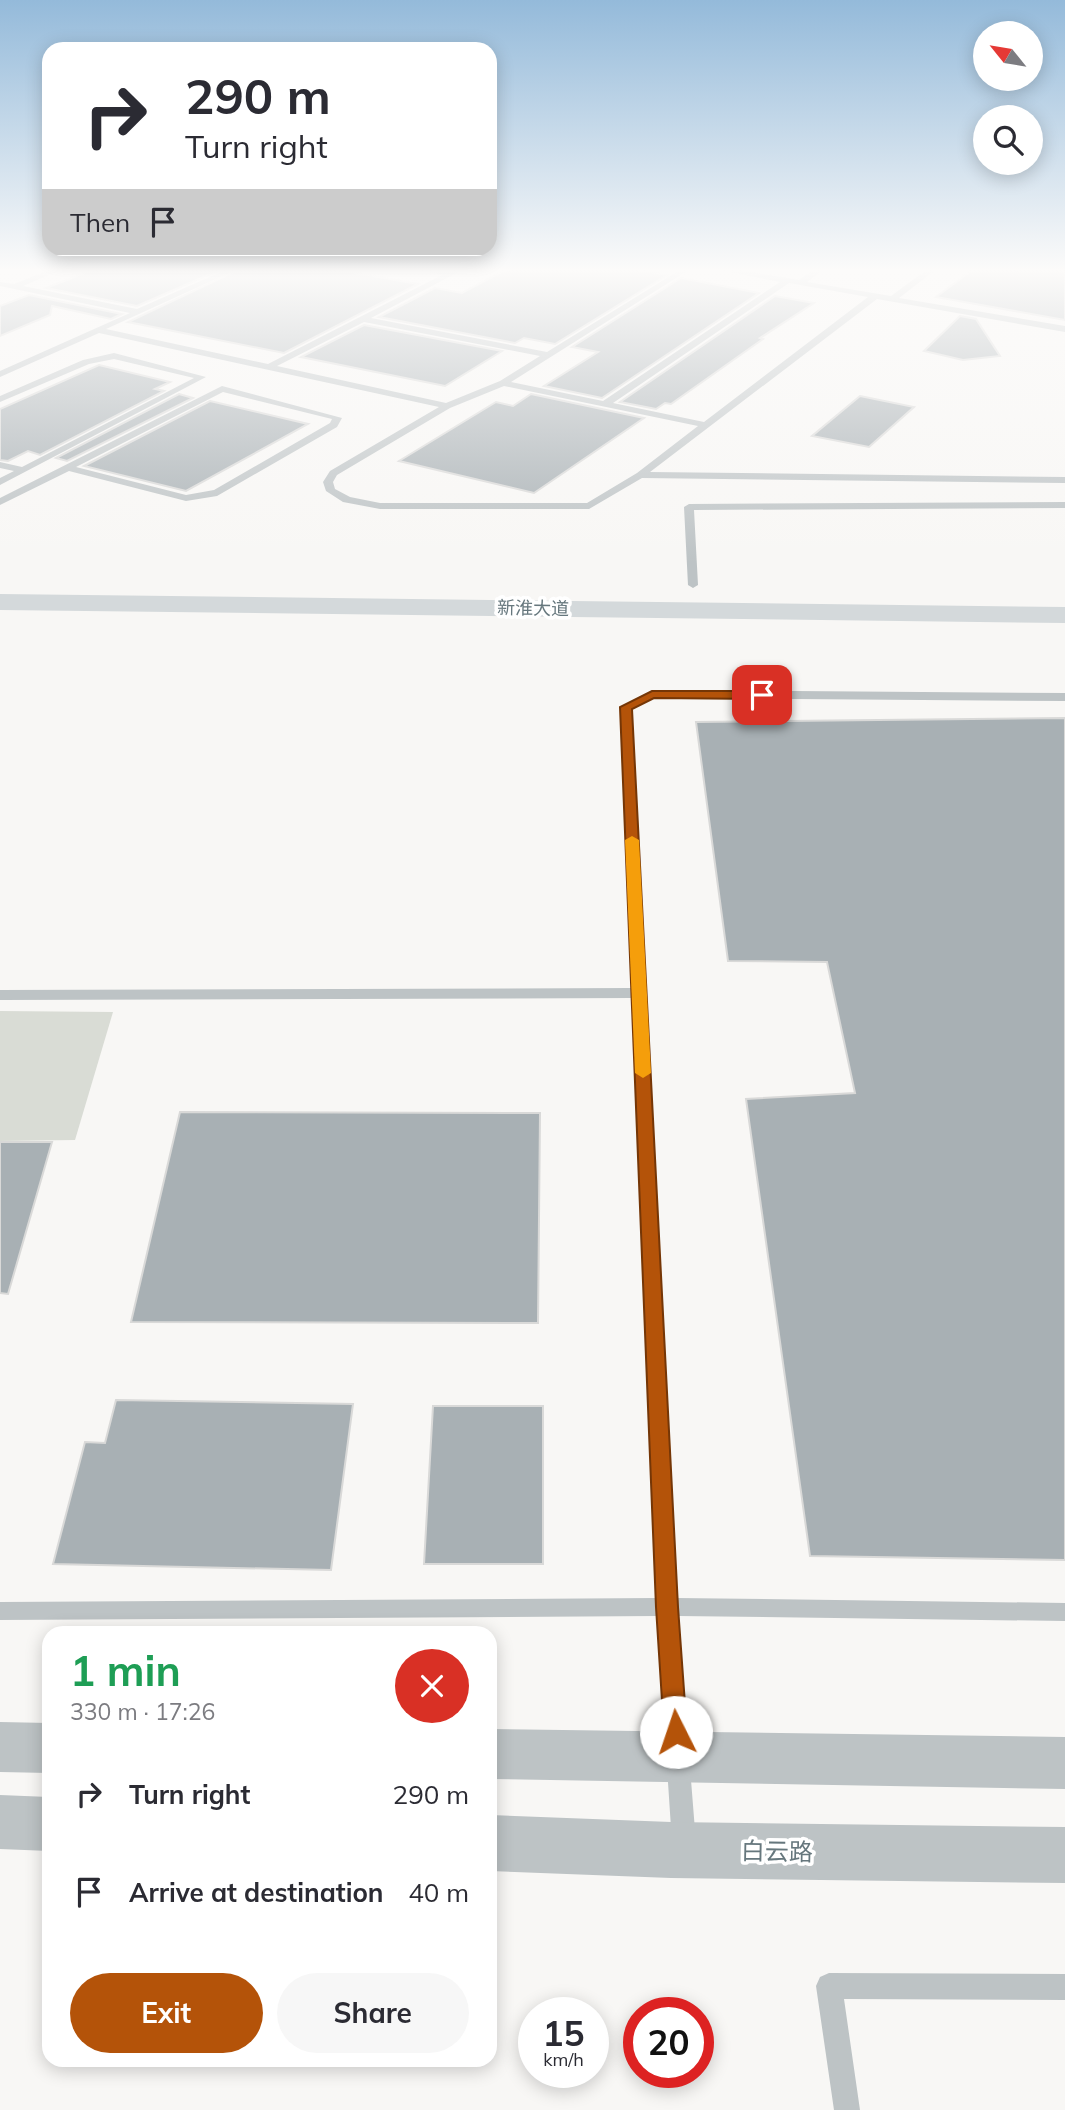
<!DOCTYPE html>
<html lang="en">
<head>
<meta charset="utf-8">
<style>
	body { margin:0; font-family:Mulish,"Noto Sans SC",sans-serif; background:#f7f7f7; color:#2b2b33; height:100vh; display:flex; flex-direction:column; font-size:26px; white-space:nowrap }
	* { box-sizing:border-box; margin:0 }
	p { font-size:23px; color:#7c7c81 }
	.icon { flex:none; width:38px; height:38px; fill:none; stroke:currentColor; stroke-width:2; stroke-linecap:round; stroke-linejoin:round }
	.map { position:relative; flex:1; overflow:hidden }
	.details { position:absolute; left:42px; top:1626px; width:455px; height:441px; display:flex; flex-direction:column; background:#fff; border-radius:21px; box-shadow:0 4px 18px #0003 }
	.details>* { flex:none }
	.hud { position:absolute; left:42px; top:42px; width:455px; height:214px; border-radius:21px; box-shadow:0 4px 18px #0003; background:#fff; color:#2b2b33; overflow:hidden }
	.needle { width:46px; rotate:300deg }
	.fabs { position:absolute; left:973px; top:21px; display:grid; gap:14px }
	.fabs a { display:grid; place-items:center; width:70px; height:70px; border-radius:50%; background:#fff; box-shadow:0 4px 18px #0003; font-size:35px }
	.speed { position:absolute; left:518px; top:1997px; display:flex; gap:14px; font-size:35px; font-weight:700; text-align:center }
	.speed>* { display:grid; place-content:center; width:91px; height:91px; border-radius:50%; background:#fff; box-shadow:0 4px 18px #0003; line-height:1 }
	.speed small { font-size:18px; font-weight:400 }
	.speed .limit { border:10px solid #d22; background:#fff; color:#111 }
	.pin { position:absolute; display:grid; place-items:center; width:60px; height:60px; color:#fff; margin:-30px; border-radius:14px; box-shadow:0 4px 10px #0006 }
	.me { position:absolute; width:77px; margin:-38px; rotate:356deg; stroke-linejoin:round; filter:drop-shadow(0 0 5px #0008) }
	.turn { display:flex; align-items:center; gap:24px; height:147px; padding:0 28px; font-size:32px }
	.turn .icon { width:91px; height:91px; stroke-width:2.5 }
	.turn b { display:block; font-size:49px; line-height:60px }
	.then { display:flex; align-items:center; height:66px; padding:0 28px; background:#0003; gap:14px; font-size:26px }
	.round { display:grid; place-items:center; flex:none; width:74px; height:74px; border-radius:37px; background:#f7f7f7 }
	.overview { display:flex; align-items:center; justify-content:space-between; height:119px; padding:0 28px }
	h1 { font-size:42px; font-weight:700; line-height:52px; color:#1e9e55 }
	.primary-button { display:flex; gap:14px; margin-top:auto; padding:14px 28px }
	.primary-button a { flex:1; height:80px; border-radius:42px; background:#b45309; color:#fff; font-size:28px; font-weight:700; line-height:80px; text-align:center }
	.primary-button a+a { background:#f7f7f7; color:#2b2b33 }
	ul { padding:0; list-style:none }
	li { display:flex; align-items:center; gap:21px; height:98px; padding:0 28px }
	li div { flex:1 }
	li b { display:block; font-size:26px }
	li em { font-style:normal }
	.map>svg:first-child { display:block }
	.green { fill:#d9dcd5 }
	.building { fill:#a8b0b4; stroke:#d9d9d8; stroke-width:2 }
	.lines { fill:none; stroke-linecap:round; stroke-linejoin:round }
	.service { fill:#bdc3c5; fill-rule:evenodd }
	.tertiary { fill:#bdc3c5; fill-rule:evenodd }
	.primary { fill:#d4d9db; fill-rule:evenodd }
	.route { fill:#b45309; stroke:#753606; stroke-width:2 }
	.slow { fill:#f59e0b }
	.labels { text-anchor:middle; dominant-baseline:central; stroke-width:7; stroke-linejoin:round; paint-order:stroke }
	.far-street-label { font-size:18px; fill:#66777d; stroke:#fff }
	.near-street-label { font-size:24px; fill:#66777d; stroke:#fff }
</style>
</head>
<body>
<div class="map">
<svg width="1065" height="2110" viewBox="0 0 1065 2110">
	<rect width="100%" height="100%" fill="#f8f7f5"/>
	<path class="green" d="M 0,1011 L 113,1012 L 75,1140 L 0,1141 Z"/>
	<g class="building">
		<path d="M 97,268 L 224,268 L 137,306 L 46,288 Z"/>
		<path d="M 242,268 L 328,268 L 418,284 L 284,353 L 128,322 Z"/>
		<path d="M 509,268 L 627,268 L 667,275 L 555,344 L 524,338 L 515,343 L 379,317 L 435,288 L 462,293 Z"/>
		<path d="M 975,268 L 1065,268 L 1065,320 L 936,297 Z"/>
		<path d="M 681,278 L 759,293 L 602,398 L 544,386 L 598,352 L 572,347 Z"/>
		<path d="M 29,295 L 122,314 L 111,319 L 52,306 L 50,315 L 0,336 L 0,306 Z"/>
		<path d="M 775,296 L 814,303 L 760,338 L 763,339 L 671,404 L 665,403 L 656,409 L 620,402 Z"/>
		<path d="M 960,316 L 976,319 L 1000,356 L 963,360 L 924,351 Z"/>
		<path d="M 364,325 L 502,351 L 445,386 L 301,357 Z"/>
		<path d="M 99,365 L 170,382 L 155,389 L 164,391 L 40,455 L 28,451 L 8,461 L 0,460 L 0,409 Z"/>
		<path d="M 179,394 L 193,398 L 67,461 L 56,458 Z"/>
		<path d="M 531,394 L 644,418 L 534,493 L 399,461 L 496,402 L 513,406 Z"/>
		<path d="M 860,396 L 914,407 L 869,447 L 812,436 Z"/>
		<path d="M 210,401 L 308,424 L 186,491 L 84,466 Z"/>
		<path d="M 1065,718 L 1065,1560 L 810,1556 L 746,1099 L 855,1093 L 827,962 L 728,961 L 696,722 Z"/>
		<path d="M 180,1112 L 540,1113 L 538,1323 L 131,1322 Z"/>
		<path d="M 0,1142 L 52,1142 L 8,1294 L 0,1293 Z"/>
		<path d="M 116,1400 L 353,1404 L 331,1570 L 53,1564 L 85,1442 L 105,1443 Z"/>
		<path d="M 433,1406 L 543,1406 L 543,1564 L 424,1564 Z"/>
	</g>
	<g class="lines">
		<g class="service">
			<path d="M 54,268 L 65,268 L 23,286 L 137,309 L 230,268 L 240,268 L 106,329 L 268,364 L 442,275 L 410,268 L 449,272 L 456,268 L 466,268 L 371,318 L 547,352 L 683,268 L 692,268 L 511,382 L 603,401 L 780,282 L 710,268 L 727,268 L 799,280 L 816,268 L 825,268 L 807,282 L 891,296 L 929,268 L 938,268 L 899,298 L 1065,326 L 1065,332 L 877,299 L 650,472 L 1065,477 L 1065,483 L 642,478 L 589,509 L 380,509 L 343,502 L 326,491 L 323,482 L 330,471 L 439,407 L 99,333 L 0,377 L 0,371 L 130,313 L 0,286 L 0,282 L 14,284 ZM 789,283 L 868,297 L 704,422 L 613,403 ZM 364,322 L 540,356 L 500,381 L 446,403 L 277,366 ZM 504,386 L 698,426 L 637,473 L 587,503 L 380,503 L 350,497 L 335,489 L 333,482 L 337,475 L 450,408 Z"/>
			<path d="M 114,353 L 206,377 L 0,485 L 0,478 L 14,471 L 0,468 L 0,462 L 22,467 L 194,378 L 114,359 L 89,364 L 0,402 L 0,396 L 83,360 Z"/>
			<path d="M 222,386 L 342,418 L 337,427 L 217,496 L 186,501 L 69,471 L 0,505 L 0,498 ZM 223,392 L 332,419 L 330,423 L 214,490 L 186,495 L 76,467 Z"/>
			<path d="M 1065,502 L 1065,508 L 694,510 L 698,585 L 693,588 L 688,585 L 684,507 L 689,504 Z"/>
			<path d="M 652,690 L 1065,693 L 1065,701 L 654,698 L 632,709 L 677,1598 L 1065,1603 L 1065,1621 L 678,1616 L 696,1843 L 692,1851 L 684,1854 L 676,1851 L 672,1843 L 657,1616 L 0,1620 L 0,1602 L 656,1598 L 632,998 L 0,1000 L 0,990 L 631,988 L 620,707 Z"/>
			<path d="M 829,1973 L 1065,1974 L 1065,2000 L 844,1999 L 860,2110 L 834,2110 L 816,1986 L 820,1977 Z"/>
		</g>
		<g class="tertiary">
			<path d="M 0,1722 L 49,1723 L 49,1773 L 0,1772 Z"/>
			<path d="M 490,1729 L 1065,1737 L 1065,1789 L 490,1779 Z"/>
			<path d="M 0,1795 L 49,1797 L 49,1851 L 0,1849 Z"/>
			<path d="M 490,1815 L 671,1822 L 1065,1827 L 1065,1883 L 671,1878 L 490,1871 Z"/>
		</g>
		<path class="primary" d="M 0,594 L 1065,607 L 1065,623 L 0,610 Z"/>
	</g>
	<linearGradient id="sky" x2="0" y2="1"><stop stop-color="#94bada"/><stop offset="0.48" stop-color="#fcfbfa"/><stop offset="1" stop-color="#fcfbfa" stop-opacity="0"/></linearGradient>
	<rect width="1065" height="563" fill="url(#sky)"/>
	<path class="route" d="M 652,691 L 762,691 L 768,695 L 762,699 L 654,698 L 632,709 L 678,1607 L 687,1732 L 684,1739 L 676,1742 L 668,1739 L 664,1732 L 656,1607 L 620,707 Z"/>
	<path class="slow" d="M 632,836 L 639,840 L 651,1073 L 643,1078 L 635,1073 L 625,840 Z"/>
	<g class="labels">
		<g class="far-street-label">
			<text transform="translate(533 608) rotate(1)">新淮大道</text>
		</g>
		<g class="near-street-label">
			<text transform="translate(777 1851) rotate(1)">白云路</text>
		</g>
	</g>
</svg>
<div class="fabs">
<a><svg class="needle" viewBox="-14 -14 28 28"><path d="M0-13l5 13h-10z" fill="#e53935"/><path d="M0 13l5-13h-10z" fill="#7c7c81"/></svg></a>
<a><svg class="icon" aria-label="search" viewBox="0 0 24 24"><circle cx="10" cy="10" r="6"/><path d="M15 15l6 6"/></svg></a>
</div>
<div class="speed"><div>15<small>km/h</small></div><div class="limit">20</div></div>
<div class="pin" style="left:762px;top:695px;background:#d93025"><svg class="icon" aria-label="arrive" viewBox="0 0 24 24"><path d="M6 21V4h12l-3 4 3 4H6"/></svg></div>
<svg class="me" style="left:676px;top:1732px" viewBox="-20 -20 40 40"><circle r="19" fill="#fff"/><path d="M0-13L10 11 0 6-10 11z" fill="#b45309"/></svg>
<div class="hud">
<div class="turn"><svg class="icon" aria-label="right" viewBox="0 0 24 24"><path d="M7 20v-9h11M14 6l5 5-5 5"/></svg><div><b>290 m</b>Turn right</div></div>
<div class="then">Then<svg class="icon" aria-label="arrive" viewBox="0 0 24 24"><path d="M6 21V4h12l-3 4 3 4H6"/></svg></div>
</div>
<section class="details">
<div class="overview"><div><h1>1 min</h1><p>330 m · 17:26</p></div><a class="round" style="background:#d93025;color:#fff"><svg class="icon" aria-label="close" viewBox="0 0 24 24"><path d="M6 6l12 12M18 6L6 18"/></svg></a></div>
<ul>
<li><svg class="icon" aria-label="right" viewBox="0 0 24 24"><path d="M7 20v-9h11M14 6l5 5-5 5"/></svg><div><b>Turn right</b></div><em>290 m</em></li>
<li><svg class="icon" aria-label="arrive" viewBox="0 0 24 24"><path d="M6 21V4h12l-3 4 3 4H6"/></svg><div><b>Arrive at destination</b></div><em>40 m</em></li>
</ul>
<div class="primary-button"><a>Exit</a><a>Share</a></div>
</section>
</div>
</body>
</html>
